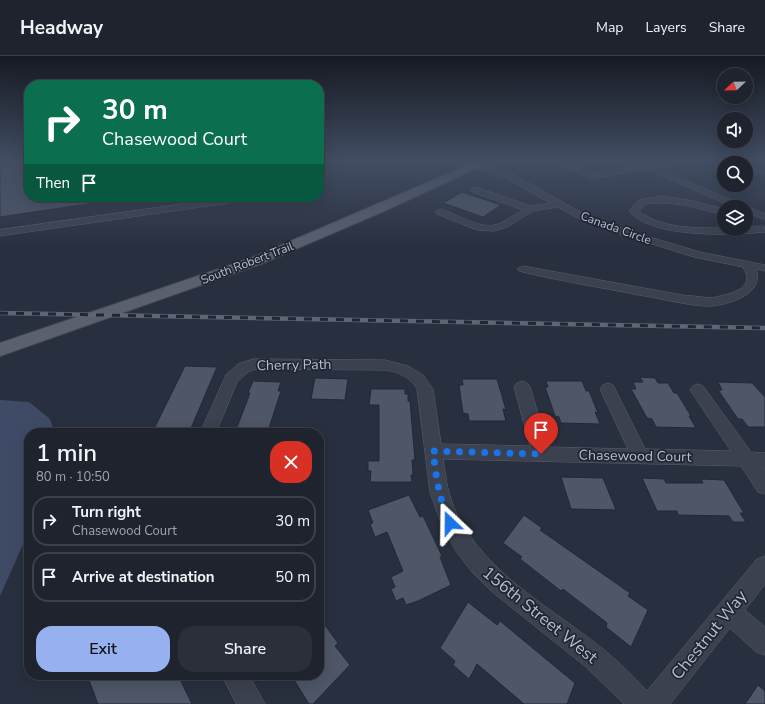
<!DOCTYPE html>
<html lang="en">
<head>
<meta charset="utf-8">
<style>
	body { margin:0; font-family:"Nunito Sans",sans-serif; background:#2b2f3a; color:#f1f3f6; height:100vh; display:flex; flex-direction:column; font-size:15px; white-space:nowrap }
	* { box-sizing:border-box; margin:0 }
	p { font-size:13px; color:#a1a4aa }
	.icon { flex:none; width:22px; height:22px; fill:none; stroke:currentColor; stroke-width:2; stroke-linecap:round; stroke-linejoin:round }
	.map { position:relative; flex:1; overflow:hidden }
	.drawer { position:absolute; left:24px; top:372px; width:300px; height:252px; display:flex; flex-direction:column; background:#1e232e; border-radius:16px; box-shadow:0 4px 16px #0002,0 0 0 1px #3c404a }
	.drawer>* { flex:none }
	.banner { position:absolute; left:24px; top:24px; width:300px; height:122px; border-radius:16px; box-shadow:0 4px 16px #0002,0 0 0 1px #3c404a; background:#0b6e4f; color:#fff; overflow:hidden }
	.needle { width:26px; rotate:248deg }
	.tools { position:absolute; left:717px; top:12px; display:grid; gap:8px }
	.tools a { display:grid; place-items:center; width:36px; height:36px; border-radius:50%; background:#1e232e; box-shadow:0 4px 16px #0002,0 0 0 1px #3c404a; font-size:20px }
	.pin { position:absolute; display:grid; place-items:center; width:34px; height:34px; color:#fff; margin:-41px -17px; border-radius:50% 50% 50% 0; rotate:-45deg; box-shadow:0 0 4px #0007 }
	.pin .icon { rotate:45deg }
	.me { position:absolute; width:44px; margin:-22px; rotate:337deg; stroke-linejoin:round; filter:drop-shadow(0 0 3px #0008) }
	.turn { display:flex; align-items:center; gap:14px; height:84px; padding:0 12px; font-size:18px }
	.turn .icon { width:52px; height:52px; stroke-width:2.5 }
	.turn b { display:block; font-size:28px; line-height:34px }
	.then { display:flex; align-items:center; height:38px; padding:0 12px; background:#0003; gap:8px; font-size:15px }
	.round { display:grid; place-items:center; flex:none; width:42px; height:42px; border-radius:16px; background:#2b2f3a }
	.headline { display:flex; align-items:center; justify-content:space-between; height:68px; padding:0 12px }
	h1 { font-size:24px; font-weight:600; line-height:30px }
	.action { display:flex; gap:8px; margin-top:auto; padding:8px 12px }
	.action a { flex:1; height:46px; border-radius:16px; background:#96b0f0; color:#111; font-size:16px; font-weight:600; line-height:46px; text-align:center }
	.action a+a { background:#2b2f3a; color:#f1f3f6 }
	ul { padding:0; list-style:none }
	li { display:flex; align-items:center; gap:12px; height:50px; margin:0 8px 6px; padding:0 4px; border:2px solid #3c404a; border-radius:16px }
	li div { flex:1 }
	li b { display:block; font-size:15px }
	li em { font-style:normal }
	header { display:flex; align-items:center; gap:24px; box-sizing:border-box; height:56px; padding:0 20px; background:#1e232e; border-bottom:1px solid #3c404a }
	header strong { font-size:19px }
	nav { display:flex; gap:22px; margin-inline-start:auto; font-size:14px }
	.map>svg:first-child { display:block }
	.water { fill:#3f4b66 }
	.building { fill:#4e5667; stroke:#222836 }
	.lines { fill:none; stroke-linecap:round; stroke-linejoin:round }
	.minor-casing { stroke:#595f6c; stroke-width:1 }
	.major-casing { stroke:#454a58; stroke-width:2 }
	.minor { fill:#3b414e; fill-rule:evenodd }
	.major { fill:#5a606e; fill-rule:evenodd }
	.rail-far1-casing { stroke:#5e6575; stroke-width:2.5 }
	.rail-casing { stroke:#5e6575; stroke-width:4.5 }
	.rail-far1 { stroke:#202634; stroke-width:1.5; stroke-dasharray:5; stroke-linecap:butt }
	.rail { stroke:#202634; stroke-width:3; stroke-dasharray:8; stroke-linecap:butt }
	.route { stroke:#1a73e8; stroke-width:7; stroke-dasharray:0 12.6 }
	.labels { text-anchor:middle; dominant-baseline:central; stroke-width:3.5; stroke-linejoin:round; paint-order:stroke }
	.far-street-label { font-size:12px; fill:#b8bdc9; stroke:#202634 }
	.street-label { font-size:14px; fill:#b8bdc9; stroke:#202634 }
	.near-street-label { font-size:17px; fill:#b8bdc9; stroke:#202634 }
</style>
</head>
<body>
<header>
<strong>Headway</strong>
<nav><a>Map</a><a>Layers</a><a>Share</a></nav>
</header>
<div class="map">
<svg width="765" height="648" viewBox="0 0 765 648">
	<rect width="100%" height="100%" fill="#282f3e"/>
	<path class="water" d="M 0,344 L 29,346 L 50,363 L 55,377 L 29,377 L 29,475 L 0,540 Z"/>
	<g class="building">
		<path d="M 26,105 L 29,105 L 29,141 L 94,141 L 95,147 L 0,161 L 0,109 L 21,107 Z"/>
		<path d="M 462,136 L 501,149 L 483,161 L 443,147 Z"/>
		<path d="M 185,310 L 217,311 L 189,377 L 152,377 Z"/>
		<path d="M 640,321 L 655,322 L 658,327 L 668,327 L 674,337 L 677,337 L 691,360 L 689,360 L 696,372 L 656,371 L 652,363 L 647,362 L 631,333 L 636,333 L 633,326 L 643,326 Z"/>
		<path d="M 315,322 L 348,323 L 345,344 L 311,343 Z"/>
		<path d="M 462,323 L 497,323 L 506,354 L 503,353 L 506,365 L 469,365 L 468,358 L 463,357 L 459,329 L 463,329 Z"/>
		<path d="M 253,325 L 281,326 L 278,335 L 281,335 L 268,375 L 236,374 L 250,337 L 248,337 Z"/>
		<path d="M 546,325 L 582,325 L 586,335 L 589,335 L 598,357 L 595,356 L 600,368 L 561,367 L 559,361 L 555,360 L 545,331 L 548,331 Z"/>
		<path d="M 718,326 L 752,327 L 765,341 L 765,371 L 748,371 L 742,363 L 738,363 L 718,334 L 722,334 Z"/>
		<path d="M 371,333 L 405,333 L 405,338 L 408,338 L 408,345 L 410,345 L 415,404 L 412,404 L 413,419 L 411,419 L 412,426 L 370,426 L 371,415 L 368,415 L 368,405 L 379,405 L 379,349 L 369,349 Z"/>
		<path d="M 561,421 L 603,422 L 616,454 L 571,453 Z"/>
		<path d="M 642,422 L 664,423 L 666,427 L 703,427 L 701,423 L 724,424 L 744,457 L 740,457 L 746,466 L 733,466 L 729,460 L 678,459 L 677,455 L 657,455 Z"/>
		<path d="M 409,439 L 420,461 L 423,460 L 442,500 L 440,501 L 451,529 L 418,545 L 406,549 L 403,542 L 396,545 L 391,533 L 395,531 L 391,521 L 403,515 L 387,476 L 375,481 L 370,468 L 373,467 L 368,454 Z"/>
		<path d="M 524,459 L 542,472 L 540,474 L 630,537 L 628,540 L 648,554 L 631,591 L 606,571 L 607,567 L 563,533 L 561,535 L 520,503 L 522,501 L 503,487 Z"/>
		<path d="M 468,546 L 497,569 L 500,565 L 575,627 L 567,648 L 524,648 L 477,608 L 469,623 L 453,609 L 455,605 L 440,592 Z"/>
		<path d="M 319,561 L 338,587 L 335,590 L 350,609 L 313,648 L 309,648 L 291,619 L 319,619 Z"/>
		<path d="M 87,619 L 178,619 L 192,648 L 98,648 Z"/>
		<path d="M 758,629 L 765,635 L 765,648 L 745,648 Z"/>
	</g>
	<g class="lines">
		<defs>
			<g id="minor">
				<path d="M 0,104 L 25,104 L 21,106 L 0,108 Z"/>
				<path d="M 455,104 L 464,104 L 514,119 L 582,157 L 629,175 L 700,196 L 765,209 L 765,215 L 756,213 C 765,238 730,248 712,250 C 692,251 660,242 639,239 C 599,231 559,225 519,215 L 517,213 L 523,210 L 682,239 L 712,242 L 732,237 L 742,232 L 746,227 L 747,220 L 743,211 L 694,201 L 623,179 L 576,161 L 558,151 L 533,155 L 507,171 L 494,175 L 477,174 L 437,158 L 435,156 L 440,153 C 459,158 481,176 501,167 C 508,163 516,158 523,154 L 472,136 L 471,134 L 472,132 L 475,131 L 531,150 L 550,147 L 508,123 L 455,106 Z"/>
				<path d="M 552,104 L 561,104 L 592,118 L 676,104 L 690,104 L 687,106 L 656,112 L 765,158 L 765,164 L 746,156 L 746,151 L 733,151 L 646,113 L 591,123 Z"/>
				<path d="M 715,104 L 725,104 L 732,107 L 724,108 Z"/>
				<path d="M 746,110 L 765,115 L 765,119 L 746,114 Z"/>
				<path d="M 662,140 L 694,145 L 724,153 L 724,159 C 696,152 674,144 645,148 L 639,155 C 662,173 696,172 724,172 L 724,173 L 746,173 L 746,171 L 764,170 L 765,176 C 732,179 652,183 629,155 L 639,144 Z"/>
				<path d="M 231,141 L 253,141 L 249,144 L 0,180 L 0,174 Z"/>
				<path d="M 254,303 L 385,304 L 408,310 L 423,319 L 433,333 L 441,388 L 530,390 L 514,331 L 517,327 L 522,325 L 527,327 L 530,331 L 548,391 L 628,393 L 600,333 L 603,329 L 608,327 L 613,329 L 645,393 L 731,395 L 690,334 L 693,330 L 698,328 L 703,330 L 751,396 L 765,397 L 765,413 L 763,412 L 765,415 L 765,438 L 758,436 L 741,410 L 443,403 C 446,422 448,441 457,458 C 487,519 552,552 603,593 C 619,606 633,620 647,635 L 757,503 L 765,500 L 765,528 L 745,554 L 765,571 L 765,599 L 756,596 L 730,572 L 670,648 L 624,648 L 586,611 L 491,535 L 472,516 L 456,495 L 442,470 L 430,436 L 417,333 C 410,321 399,316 385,314 L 255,313 L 248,316 L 237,326 L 216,377 L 200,377 L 226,319 L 238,308 Z"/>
				<path d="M 222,619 L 249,619 L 265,648 L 237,648 Z"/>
			</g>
			<path id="major" d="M 480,104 L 492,104 L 490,106 L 382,156 L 261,208 L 0,300 L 0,287 L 251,202 Z"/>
		</defs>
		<use href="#minor" class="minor-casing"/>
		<use href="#major" class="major-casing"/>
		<use href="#minor" class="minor"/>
		<use href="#major" class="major"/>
		<defs>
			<path id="rail-far1" d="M 758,104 L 765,106"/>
			<path id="rail" d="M 0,257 L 765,272"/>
		</defs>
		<use href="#rail-far1" class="rail-far1-casing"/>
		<use href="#rail" class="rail-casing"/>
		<use href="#rail-far1" class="rail-far1"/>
		<use href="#rail" class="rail"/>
	</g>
	<linearGradient id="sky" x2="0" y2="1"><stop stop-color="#161a22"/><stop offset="0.54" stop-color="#424d63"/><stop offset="1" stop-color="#424d63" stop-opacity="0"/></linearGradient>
	<rect width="765" height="194" fill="url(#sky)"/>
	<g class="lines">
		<path class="route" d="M 450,467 C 439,444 436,420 433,395 L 541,398"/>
	</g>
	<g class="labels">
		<g class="far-street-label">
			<text transform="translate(616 172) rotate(20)">Canada Circle</text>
			<text transform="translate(247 207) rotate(-21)">South Robert Trail</text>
		</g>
		<g class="street-label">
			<text transform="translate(294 309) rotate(-1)">Cherry Path</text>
			<text transform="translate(635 400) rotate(1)">Chasewood Court</text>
		</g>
		<g class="near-street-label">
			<text transform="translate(540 559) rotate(39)">156th Street West</text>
			<text transform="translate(709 579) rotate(-51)">Chestnut Way</text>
		</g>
	</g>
</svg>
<div class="tools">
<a><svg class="needle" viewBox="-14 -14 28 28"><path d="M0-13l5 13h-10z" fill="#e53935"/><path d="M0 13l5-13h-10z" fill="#a1a4aa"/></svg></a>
<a><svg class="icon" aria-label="sound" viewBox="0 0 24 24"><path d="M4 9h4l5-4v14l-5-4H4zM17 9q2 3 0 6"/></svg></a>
<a><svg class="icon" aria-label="search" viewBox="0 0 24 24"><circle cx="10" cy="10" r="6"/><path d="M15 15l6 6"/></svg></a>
<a><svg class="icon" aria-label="layers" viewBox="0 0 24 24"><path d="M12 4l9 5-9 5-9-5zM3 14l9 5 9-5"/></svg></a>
</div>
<div class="pin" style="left:541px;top:398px;background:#d93025"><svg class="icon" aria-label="arrive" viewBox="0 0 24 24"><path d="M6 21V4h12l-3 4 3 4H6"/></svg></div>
<svg class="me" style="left:450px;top:467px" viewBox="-20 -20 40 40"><path d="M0-17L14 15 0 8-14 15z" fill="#1a73e8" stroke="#fff" stroke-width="4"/></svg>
<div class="banner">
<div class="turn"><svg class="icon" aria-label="right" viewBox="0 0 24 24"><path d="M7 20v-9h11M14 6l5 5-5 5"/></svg><div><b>30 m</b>Chasewood Court</div></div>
<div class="then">Then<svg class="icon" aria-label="arrive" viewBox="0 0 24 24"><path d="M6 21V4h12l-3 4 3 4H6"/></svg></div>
</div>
<section class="drawer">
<div class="headline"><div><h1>1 min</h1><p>80 m · 10:50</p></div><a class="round" style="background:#d93025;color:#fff"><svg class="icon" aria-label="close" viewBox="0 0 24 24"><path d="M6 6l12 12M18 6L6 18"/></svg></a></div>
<ul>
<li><svg class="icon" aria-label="right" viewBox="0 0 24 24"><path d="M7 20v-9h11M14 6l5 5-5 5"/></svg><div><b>Turn right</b><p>Chasewood Court</p></div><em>30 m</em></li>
<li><svg class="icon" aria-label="arrive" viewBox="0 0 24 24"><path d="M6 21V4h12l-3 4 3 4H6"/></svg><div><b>Arrive at destination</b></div><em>50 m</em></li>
</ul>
<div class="action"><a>Exit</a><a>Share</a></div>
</section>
</div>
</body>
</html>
